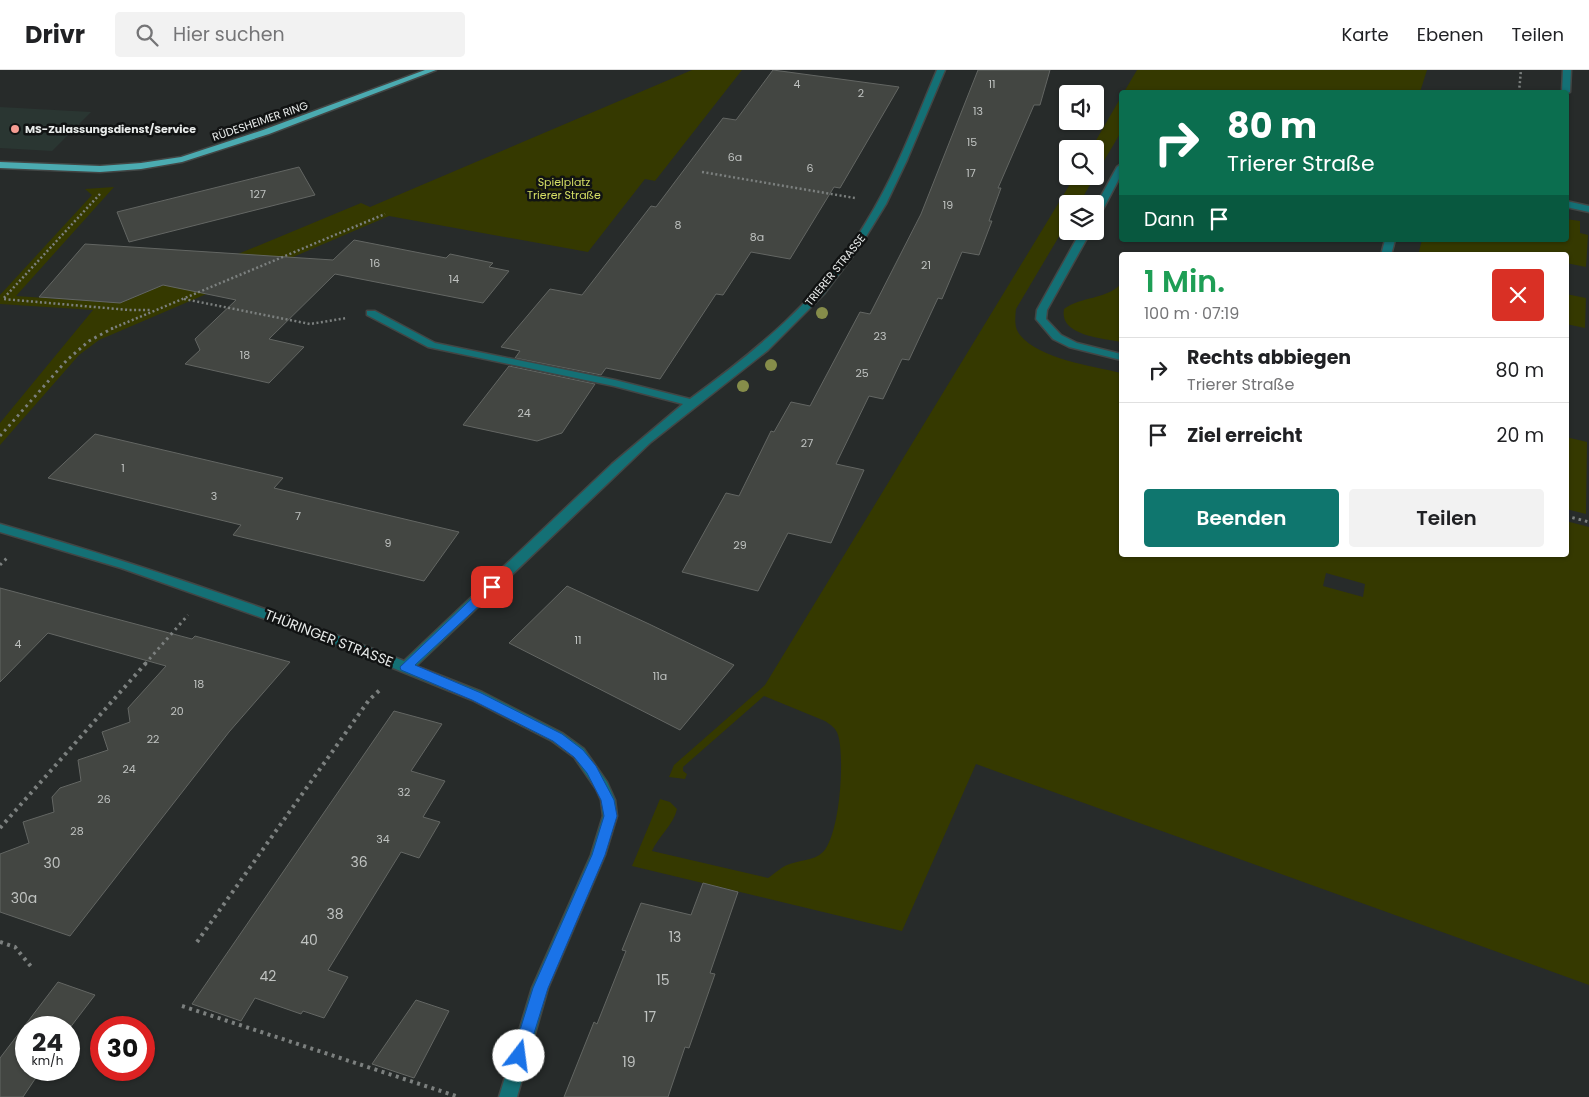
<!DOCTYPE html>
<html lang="de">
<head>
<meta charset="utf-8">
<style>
	body { margin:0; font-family:Poppins,sans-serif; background:#f2f2f2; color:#202124; height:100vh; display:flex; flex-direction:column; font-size:19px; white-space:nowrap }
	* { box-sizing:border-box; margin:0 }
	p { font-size:16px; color:#757577 }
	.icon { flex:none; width:28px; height:28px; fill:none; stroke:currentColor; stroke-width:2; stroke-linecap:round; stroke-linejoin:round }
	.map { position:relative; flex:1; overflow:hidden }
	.panel { position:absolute; left:1119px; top:182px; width:450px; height:305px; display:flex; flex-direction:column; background:#fff; border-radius:5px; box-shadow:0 1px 4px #0004 }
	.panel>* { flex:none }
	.banner { position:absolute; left:1119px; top:20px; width:450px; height:152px; border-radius:5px; box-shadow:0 1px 4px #0004; background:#0b6e4f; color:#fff; overflow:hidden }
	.controls { position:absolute; left:1059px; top:15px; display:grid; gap:10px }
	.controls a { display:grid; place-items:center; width:45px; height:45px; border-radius:5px; background:#fff; box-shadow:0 1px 4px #0004; font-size:25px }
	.speed { position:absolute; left:15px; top:946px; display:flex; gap:10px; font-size:25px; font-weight:700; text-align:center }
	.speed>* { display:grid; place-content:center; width:65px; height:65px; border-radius:50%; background:#fff; box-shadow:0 1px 4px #0004; line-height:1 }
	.speed small { font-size:12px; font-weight:400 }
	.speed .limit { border:8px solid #d22; background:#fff; color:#111 }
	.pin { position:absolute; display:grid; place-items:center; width:42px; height:42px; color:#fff; margin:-21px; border-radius:10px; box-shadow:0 2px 8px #0006 }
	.me { position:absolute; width:55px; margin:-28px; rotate:15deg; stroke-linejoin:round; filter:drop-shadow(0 0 4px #0008) }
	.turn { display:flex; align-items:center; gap:18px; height:105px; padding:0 25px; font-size:22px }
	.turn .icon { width:65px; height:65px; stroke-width:2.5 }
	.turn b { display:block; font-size:35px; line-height:42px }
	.then { display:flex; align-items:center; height:48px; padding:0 25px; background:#0003; gap:10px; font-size:19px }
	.round { display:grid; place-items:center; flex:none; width:52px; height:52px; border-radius:5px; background:#f2f2f2 }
	.summary { display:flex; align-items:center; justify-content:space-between; height:85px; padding:0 25px }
	h1 { font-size:30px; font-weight:600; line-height:38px; color:#1e9e55 }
	.action { display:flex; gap:10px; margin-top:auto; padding:10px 25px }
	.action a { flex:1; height:58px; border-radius:5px; background:#0f766e; color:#fff; font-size:20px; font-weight:600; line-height:58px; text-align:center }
	.action a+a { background:#f2f2f2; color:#202124 }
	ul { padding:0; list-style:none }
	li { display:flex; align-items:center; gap:15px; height:65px; padding:0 25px; border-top:1px solid #e0e0e0 }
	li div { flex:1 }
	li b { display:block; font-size:19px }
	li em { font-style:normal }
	header { display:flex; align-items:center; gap:30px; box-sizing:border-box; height:70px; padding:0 25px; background:#fff; border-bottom:1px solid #e0e0e0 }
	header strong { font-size:24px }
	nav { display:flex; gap:28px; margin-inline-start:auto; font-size:18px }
	.search { width:350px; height:45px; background:#f2f2f2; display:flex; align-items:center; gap:12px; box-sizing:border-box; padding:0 18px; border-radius:5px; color:#757577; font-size:19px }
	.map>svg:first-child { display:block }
	.built { fill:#2a3632 }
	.green { fill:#353900; fill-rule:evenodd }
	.building { fill:#434642; stroke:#636663 }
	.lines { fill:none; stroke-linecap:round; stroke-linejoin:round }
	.service-casing { stroke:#424645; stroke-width:3 }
	.minor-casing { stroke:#424645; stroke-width:3 }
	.primary-casing { stroke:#424645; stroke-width:3 }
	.path-far2 { stroke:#7c807f; stroke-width:2.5; stroke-dasharray:2 2.5; stroke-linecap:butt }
	.path-far1 { stroke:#7c807f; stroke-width:3; stroke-dasharray:2.5 4; stroke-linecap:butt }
	.path { stroke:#7c807f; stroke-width:4; stroke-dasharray:3 4.5; stroke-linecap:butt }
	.service { fill:#147075; fill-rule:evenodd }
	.minor { fill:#147075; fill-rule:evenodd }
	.primary { fill:#4babb1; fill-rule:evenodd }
	.tree { fill:#868d4a }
	.route { fill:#1a73e8; stroke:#114b97 }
	.poi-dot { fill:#f59c92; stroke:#111313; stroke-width:2 }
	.labels { text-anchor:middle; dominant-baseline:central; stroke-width:5; stroke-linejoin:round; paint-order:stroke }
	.number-label { font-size:11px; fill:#bfc2c0 }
	.far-street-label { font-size:11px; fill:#e8ebea; stroke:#111313 }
	.far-poi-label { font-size:11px; font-weight:bold; fill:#e8ebea; stroke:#111313; text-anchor:start }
	.far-park-label { font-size:11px; fill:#d4de64; stroke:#111313 }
	.street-label { font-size:14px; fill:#e8ebea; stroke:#111313 }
	.near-number-label { font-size:14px; fill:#bfc2c0 }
</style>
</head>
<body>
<header>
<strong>Drivr</strong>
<div class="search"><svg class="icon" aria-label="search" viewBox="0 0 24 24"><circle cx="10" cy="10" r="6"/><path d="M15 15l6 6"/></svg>Hier suchen</div>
<nav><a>Karte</a><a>Ebenen</a><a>Teilen</a></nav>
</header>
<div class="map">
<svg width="1589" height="1027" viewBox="0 0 1589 1027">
	<rect width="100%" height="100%" fill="#272b2a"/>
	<path class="built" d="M 0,37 L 91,42 L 52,81 L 0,78 Z"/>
	<g class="green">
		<path d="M 692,0 L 742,0 L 655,111 L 645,109 L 588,182 L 389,146 L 99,270 L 79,285 L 0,375 L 0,353 L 93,240 L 0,234 L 0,225 L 92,125 L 85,119 L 114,117 L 16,226 L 120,233 L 361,133 L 370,137 Z"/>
		<path d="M 1137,0 L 1427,0 L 1420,22 L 1124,22 Z"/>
		<path d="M 1121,27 L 1121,62 L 1095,106 L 1095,79 L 1091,79 Z"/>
		<path d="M 1075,106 L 1095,106 L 1079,134 L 1068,134 L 1067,153 L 1016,239 C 1015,248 1014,258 1020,265 C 1039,289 1093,296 1121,303 L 1121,485 L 1566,485 L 1566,451 L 1589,457 L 1589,915 L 976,694 L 902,861 L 632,796 L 660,729 L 670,732 L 677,739 C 674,754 658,767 652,781 L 768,808 C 774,804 780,798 787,795 C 798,790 814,791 823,782 C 840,764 845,688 838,665 C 836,658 831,655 825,651 L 764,626 L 683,697 L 683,701 L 687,704 L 685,709 L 669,707 L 674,695 L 765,615 ZM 1326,503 L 1365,514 L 1363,527 L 1323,516 Z"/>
		<path d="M 1566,149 L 1580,151 L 1580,163 L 1588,165 L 1586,197 L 1566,193 L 1566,185 L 1408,185 L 1409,183 L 1418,185 L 1422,170 L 1566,170 Z"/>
		<path d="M 1121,214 L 1121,272 C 1103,268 1059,266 1064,239 C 1082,226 1105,230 1121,214 Z"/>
		<path d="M 1566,224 L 1586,228 L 1585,258 L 1566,254 Z"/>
		<path d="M 1566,367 L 1587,372 L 1586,444 L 1566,439 Z"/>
	</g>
	<g class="building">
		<path d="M 773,0 L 899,17 L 840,118 L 834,117 L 790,189 L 751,182 L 723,225 L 716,224 L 660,309 L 606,298 L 601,305 L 515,288 L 520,281 L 501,277 L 550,219 L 582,225 L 651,136 L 656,137 L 723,48 L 736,50 Z"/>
		<path d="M 978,0 L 1050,0 L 1040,35 L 1034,35 L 998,118 L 1001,118 L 989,151 L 992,151 L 979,185 L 962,182 L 942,229 L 938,228 L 909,290 L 902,289 L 883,329 L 869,326 L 836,394 L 864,400 L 831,473 L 788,463 L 758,521 L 682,502 L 726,423 L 739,426 L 771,361 L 774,362 L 791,332 L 810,336 L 860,242 L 870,244 L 921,144 Z"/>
		<path d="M 299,97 L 315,125 L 129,172 L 117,142 Z"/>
		<path d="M 354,170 L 446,188 L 450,184 L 493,193 L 489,197 L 509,201 L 483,233 L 335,204 L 269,269 L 304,277 L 269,313 L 185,294 L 200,280 L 195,269 L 236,230 L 163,215 L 120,233 L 39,227 L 85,174 L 333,190 Z"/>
		<path d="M 509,296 L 595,314 L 562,363 L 537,371 L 463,355 Z"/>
		<path d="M 95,364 L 283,408 L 274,418 L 459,462 L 424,511 L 233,465 L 241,455 L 48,408 Z"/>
		<path d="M 567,516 L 649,554 L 734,595 L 680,660 L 509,573 Z"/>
		<path d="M 0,518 L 192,569 L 195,566 L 290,592 L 229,662 L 70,866 L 0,842 L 0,784 L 29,773 L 23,752 L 54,742 L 52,727 L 60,718 L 81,711 L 78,690 L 108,680 L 102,662 L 130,652 L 128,638 L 166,596 L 48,563 L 0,612 Z"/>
		<path d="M 394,641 L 442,654 L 411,701 L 445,711 L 423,747 L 440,752 L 419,788 L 401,782 L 328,900 L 348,907 L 324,948 L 303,941 L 301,944 L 255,928 L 241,951 L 192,934 Z"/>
		<path d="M 703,813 L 738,822 L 710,903 L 715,904 L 689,978 L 685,977 L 668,1027 L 564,1027 L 594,952 L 597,954 L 626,881 L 622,880 L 641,833 L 691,845 Z"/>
		<path d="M 58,912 L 95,925 L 69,959 L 26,958 L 26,1000 L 41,1000 L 23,1027 L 0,1027 L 0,988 Z"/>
		<path d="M 416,930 L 449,941 L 414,1008 L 372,994 Z"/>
	</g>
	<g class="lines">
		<defs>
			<g id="service">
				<path d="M 1563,0 L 1571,0 L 1570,22 L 1566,24 L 1566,22 L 1562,22 Z"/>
				<path d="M 1121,94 L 1121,105 L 1100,145 L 1095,148 L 1095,137 L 1117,97 Z"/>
				<path d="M 1566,131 L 1589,136 L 1589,142 L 1566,137 Z"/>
				<path d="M 1081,161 L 1091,161 L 1047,240 L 1046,249 L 1061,265 L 1077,273 L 1121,284 L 1121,290 L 1069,277 L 1053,269 L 1036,249 L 1037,240 Z"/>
				<path d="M 1385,170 L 1395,170 L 1391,185 L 1381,185 Z"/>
			</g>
			<path id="minor" d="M 937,0 L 945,0 L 907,90 L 886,134 L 859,178 L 824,224 L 768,280 L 651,372 L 416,596 L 482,622 L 562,663 L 584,679 L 607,712 L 615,730 L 617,746 L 605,785 L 548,918 L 517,1027 L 499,1027 L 532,918 L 591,785 L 603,746 L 601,730 L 596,719 L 574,687 L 552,671 L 472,630 L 319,568 L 121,498 L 0,462 L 0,454 C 137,493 271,539 404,591 L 612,394 L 683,334 L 614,316 L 428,277 L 367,245 L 367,241 L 375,241 L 435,273 L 615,310 L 690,329 C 757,280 822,227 865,154 C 895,106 915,52 937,0 Z"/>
			<path id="primary" d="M 425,0 L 436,0 L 269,64 L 182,92 L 141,99 L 100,102 L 0,98 L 0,92 L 100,96 L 141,93 L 181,87 L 263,60 Z"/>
		</defs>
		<use href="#service" class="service-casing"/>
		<use href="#minor" class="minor-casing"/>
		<use href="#primary" class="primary-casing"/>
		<g class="path-far2">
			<path d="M 1519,22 L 1521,0"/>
			<path d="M 702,102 L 855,128"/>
			<path d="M 100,124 L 3,229 L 129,240 L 151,240"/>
			<path d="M 184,229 L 310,254 L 347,248"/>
			<path d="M 111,259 L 385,144"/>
		</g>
		<g class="path-far1">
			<path d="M 0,366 L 67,290 L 89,271 L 113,258"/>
			<path d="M 1566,446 L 1589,452"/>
			<path d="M 0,495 L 7,488"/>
			<path d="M 145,594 L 188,545"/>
		</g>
		<g class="path">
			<path d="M 0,758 L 146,593"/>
			<path d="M 0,872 L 15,877 L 33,899"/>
			<path d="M 197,872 L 369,630 L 382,618"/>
			<path d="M 182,936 L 459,1027"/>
		</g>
		<use href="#service" class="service"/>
		<use href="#minor" class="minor"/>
		<use href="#primary" class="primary"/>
	</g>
	<g class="tree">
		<circle cx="822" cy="243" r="6"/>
		<circle cx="771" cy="295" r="6"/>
		<circle cx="743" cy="316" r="6"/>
	</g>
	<path class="route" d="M 492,513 L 496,514 L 497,517 L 496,520 L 415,595 L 481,623 L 562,664 L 583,680 L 596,696 L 614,730 L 617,746 L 605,785 L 548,918 L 527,986 L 525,992 L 519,994 L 514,992 L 512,986 L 533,918 L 592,785 L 604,746 L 601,730 L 587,703 L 574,687 L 553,671 L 472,630 L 401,600 L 400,597 L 487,514 Z"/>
	<circle class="poi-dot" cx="15" cy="59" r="5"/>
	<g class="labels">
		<g class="number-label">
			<text x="797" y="14">4</text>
			<text x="992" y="14">11</text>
			<text x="861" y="23">2</text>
			<text x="978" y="41">13</text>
			<text x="972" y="72">15</text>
			<text x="735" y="87">6a</text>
			<text x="810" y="98">6</text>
			<text x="971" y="103">17</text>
			<text x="258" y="124">127</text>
			<text x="948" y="135">19</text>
			<text x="678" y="155">8</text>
			<text x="757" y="167">8a</text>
			<text x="375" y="193">16</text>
			<text x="926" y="195">21</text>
			<text x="454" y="209">14</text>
			<text x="880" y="266">23</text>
			<text x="245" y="285">18</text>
			<text x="862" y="303">25</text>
			<text x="524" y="343">24</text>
			<text x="807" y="373">27</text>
			<text x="123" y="398">1</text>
			<text x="214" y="426">3</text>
			<text x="298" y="446">7</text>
			<text x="388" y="473">9</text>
			<text x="740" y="475">29</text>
			<text x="578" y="570">11</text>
			<text x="18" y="574">4</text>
			<text x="660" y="606">11a</text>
			<text x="199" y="614">18</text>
			<text x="177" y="641">20</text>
			<text x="153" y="669">22</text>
			<text x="129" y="699">24</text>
			<text x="404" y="722">32</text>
			<text x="104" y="729">26</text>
			<text x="77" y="761">28</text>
			<text x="383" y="769">34</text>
		</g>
		<g class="far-street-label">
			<text transform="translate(260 51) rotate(-19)">RÜDESHEIMER RING</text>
			<text transform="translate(835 200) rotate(-51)">TRIERER STRASSE</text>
		</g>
		<g class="far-poi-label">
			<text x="25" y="59">MS-Zulassungsdienst/Service</text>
		</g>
		<g class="far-park-label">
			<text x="564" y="112">Spielplatz<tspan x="564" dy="13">Trierer Straße</tspan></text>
		</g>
		<g class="street-label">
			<text transform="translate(329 568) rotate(21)">THÜRINGER STRASSE</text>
		</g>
		<g class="near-number-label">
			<text x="359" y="792">36</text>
			<text x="52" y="793">30</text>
			<text x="24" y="828">30a</text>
			<text x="335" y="844">38</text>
			<text x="675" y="867">13</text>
			<text x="309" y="870">40</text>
			<text x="268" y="906">42</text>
			<text x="663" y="910">15</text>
			<text x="650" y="947">17</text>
			<text x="629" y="992">19</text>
		</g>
	</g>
</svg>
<div class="controls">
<a><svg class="icon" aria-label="sound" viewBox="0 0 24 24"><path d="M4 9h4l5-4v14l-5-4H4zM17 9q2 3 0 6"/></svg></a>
<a><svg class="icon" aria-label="search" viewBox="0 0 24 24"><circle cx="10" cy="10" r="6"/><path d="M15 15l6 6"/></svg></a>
<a><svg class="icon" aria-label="layers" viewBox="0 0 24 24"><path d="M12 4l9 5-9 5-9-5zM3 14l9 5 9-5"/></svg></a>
</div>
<div class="speed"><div>24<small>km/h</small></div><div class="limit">30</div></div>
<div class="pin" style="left:492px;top:517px;background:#d93025"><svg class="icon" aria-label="arrive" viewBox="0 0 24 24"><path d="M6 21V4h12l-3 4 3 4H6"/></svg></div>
<svg class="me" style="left:519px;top:986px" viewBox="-20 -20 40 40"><circle r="19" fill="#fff"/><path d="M0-13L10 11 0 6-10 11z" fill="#1a73e8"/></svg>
<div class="banner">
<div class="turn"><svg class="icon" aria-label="right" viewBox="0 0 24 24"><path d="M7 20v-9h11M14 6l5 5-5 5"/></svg><div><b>80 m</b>Trierer Straße</div></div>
<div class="then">Dann<svg class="icon" aria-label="arrive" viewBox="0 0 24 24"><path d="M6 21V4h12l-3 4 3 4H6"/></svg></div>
</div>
<section class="panel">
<div class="summary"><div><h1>1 Min.</h1><p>100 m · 07:19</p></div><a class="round" style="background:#d93025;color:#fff"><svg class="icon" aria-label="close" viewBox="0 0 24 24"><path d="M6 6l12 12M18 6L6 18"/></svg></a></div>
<ul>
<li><svg class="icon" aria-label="right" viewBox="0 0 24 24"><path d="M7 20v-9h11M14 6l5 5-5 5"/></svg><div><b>Rechts abbiegen</b><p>Trierer Straße</p></div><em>80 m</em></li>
<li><svg class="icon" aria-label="arrive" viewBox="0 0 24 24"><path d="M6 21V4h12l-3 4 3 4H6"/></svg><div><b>Ziel erreicht</b></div><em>20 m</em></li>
</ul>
<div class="action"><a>Beenden</a><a>Teilen</a></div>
</section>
</div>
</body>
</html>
